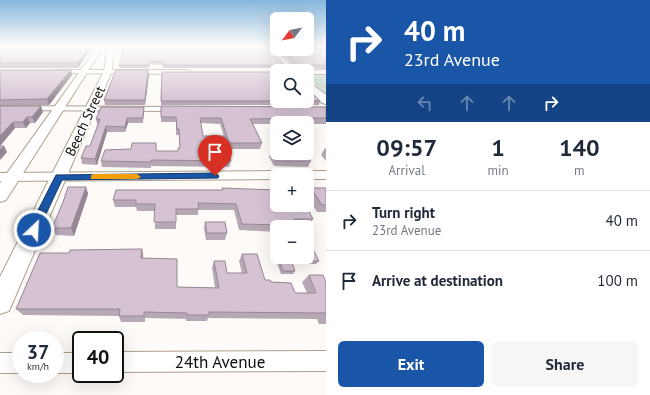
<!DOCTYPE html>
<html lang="en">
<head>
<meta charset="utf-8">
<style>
	body { margin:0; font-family:"PT Sans",sans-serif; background:#f6f6f7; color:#1f2937; height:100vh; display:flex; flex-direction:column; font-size:15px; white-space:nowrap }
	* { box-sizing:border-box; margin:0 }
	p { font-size:13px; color:#747a83 }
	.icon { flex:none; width:22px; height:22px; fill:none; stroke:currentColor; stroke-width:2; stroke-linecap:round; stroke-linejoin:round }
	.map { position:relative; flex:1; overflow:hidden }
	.details { display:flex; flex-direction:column; background:#fff; width:324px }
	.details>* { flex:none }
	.top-card { background:#1a56a7; color:#fff; overflow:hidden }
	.needle { width:26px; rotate:238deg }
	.tools { position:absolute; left:270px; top:12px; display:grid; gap:8px }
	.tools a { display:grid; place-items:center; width:44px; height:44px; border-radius:6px; background:#fff; box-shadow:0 4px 16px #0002; font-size:20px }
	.speed { position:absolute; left:12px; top:331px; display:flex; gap:8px; font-size:20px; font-weight:700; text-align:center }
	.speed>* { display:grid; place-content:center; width:52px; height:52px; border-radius:50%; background:#fff; box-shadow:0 4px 16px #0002; line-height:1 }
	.speed small { font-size:10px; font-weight:400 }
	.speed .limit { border:2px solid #111; border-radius:6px; background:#fff; color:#111 }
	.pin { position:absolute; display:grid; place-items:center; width:34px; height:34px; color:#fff; margin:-41px -17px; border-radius:50% 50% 50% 0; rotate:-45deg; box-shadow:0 0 4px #0007 }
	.pin .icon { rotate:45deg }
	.me { position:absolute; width:44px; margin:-22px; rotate:25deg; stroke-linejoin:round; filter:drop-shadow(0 0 3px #0008) }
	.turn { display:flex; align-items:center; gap:14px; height:84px; padding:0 12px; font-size:18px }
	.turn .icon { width:52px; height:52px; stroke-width:2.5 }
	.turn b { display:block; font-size:28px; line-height:34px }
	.lanes { display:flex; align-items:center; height:38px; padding:0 12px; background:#0003; justify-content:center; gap:20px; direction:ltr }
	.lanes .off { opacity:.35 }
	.eta { display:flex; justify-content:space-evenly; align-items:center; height:68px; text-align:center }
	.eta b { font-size:24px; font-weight:600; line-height:28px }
	.cta { display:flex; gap:8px; margin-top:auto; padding:8px 12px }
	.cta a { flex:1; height:46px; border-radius:6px; background:#1a56a7; color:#fff; font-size:16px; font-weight:600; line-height:46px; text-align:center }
	.cta a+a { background:#f6f6f7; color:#1f2937 }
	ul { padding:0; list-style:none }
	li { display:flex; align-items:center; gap:12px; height:60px; padding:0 12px; border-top:1px solid #e0e1e3 }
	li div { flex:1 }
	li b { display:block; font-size:15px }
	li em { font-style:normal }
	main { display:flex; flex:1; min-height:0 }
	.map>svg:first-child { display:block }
	.green { fill:#c8dfcd }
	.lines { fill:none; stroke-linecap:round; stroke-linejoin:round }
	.street-casing { stroke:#ae9f8e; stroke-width:2 }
	.secondary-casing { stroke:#ae9f8e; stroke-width:2 }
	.street { fill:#fff; fill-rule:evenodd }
	.secondary { fill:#fff; fill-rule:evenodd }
	.wall { fill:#b7a8b5 }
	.shaded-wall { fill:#958894 }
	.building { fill:#d5c3d3; stroke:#958894 }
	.route { fill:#1a56a7; stroke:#11386d }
	.slow { fill:#f59e0b }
	.labels { text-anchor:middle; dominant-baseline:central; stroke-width:3; stroke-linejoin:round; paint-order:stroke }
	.street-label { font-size:14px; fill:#0f0a05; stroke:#fff }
	.near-street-label { font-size:17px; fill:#0f0a05; stroke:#fff }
</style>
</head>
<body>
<main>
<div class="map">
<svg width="326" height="395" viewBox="0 0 326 395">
	<rect width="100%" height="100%" fill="#fdfaf7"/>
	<path class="green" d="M 307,74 L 326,74 L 326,94 L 307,77 Z"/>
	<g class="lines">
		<defs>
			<g id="street">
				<path d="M 71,47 L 139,48 L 141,49 L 139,50 L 73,49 Z"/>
				<path d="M 255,47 L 277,47 L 279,49 L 257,49 Z"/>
				<path d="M 54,70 L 188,70 L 191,72 L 188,74 L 56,73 L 54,72 Z"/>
				<path d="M 326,70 L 326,74 L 307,74 L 307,71 L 305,71 Z"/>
				<path d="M 0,106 L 177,107 L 181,109 L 177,111 L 0,110 Z"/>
				<path d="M 277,171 L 282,175 L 277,175 L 277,179 L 0,181 L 0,173 Z"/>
				<path d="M 307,171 L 326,171 L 326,179 L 307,179 L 307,175 L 302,175 Z"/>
				<path d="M 326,351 L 326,371 L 115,372 L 115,352 Z"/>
				<rect x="0" y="353" width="21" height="20"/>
				<rect x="55" y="353" width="26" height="20"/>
			</g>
			<g id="secondary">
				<path d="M 98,46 L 104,46 L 6,200 L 0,202 L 0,183 Z"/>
				<path d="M 108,46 L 114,46 L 112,71 L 9,311 L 0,314 L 0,277 L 104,71 Z"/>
				<path d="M 264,46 L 271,46 L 298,71 L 289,71 Z"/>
				<path d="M 307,80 L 326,95 L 326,104 L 322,103 L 307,88 Z"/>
			</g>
		</defs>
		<use href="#street" class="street-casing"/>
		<use href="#secondary" class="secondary-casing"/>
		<use href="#street" class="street"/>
		<use href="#secondary" class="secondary"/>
	</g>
	<g class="wall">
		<path d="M 313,46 L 326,46 L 326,48 Z"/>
		<path d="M 0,47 L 90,47 L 90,50 L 78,68 L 0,68 Z"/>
		<path d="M 267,47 L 290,71 L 279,70 L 277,68 L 163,68 L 163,65 L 150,64 L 149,68 L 119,68 L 119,65 L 123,55 L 122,55 L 122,52 Z"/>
		<path d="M 279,49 L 326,49 L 326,69 L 297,68 L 278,50 Z"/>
		<path d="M 0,70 L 71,70 L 72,75 L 49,105 L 0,105 Z"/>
		<path d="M 162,72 L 320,101 L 319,105 L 161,105 Z"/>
		<path d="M 149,75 L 145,105 L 105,105 L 104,100 Z"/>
		<path d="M 0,106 L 43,112 L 35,123 L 30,123 L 26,128 L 15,128 L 0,146 L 4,146 L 7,152 L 0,160 Z"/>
		<path d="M 161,106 L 326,107 L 326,124 L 307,124 L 307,123 L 277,123 L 277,124 L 253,124 L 262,143 L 260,149 L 228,149 L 220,124 L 201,123 L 203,136 L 231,161 L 229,167 L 151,166 L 151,168 L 102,167 L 101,161 L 156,151 L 178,151 L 180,148 L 179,135 L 176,135 L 176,122 L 161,122 Z"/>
		<path d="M 144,107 L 144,112 L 143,123 L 128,123 L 125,132 L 107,132 L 97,165 L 82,164 L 81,158 L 90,146 L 98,124 L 97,124 L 96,119 Z"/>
		<path d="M 325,148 L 326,148 L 326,161 L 321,155 Z"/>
		<path d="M 271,151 L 311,161 L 308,167 L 274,166 L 269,157 Z"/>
		<path d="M 86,187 L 88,194 L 74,236 L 56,235 L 52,228 Z"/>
		<path d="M 222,188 L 297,208 L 313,219 L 309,226 L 297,226 L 298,227 L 277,227 L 277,232 L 239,230 L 234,210 L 198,210 L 198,215 L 176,215 L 176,229 L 155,229 L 155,211 L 137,211 L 136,207 L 115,207 L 113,200 L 222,190 Z"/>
		<path d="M 311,188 L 326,188 L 326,212 L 317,212 L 307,195 Z"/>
		<path d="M 205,222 L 227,233 L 225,240 L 206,240 L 204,229 Z"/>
		<path d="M 142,249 L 143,258 L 177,287 L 215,288 L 212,268 L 214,261 L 227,273 L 242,273 L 239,261 L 242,254 L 265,280 L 295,293 L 307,293 L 302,282 L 309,275 L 326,282 L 326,324 L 319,324 L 317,319 L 208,318 L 207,321 L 186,321 L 186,319 L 145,318 L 145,322 L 121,322 L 119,316 L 23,315 L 16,309 L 69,253 Z"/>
		<path d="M 278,257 L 295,271 L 293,274 L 281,274 L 276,260 Z"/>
		<path d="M 297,257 L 307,257 L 319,261 L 316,264 L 300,264 Z"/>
	</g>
	<g class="shaded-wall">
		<path d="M 90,47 L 90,50 L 78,68 L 77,63 Z"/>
		<path d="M 71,70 L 72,75 L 49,105 L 47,99 Z"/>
		<path d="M 148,70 L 149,75 L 145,105 L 145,100 Z"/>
		<path d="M 41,106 L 43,112 L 35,123 L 32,117 Z"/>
		<path d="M 27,117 L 30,123 L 26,128 L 23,122 Z"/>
		<path d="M 127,118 L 128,123 L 125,132 L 125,127 Z"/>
		<path d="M 13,122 L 15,128 L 0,146 L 0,136 Z"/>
		<path d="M 106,126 L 107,132 L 97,165 L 95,159 Z"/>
		<path d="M 4,146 L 7,152 L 0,160 L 0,150 Z"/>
		<path d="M 86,187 L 88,194 L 74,236 L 71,228 Z"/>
		<path d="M 142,249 L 143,256 L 142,265 L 141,258 Z"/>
	</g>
	<g class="building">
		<path d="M 0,47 L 90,47 L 77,63 L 0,63 Z"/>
		<path d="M 124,47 L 267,47 L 290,71 L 279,71 L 282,67 L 278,65 L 163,65 L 163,62 L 150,61 L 149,65 L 119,65 L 124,52 L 122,52 Z"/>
		<path d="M 307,47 L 326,49 L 326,65 L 299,65 L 280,49 L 307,49 Z"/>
		<path d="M 0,70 L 71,70 L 47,99 L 0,100 Z"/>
		<path d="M 116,70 L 148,70 L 145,100 L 104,100 Z"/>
		<path d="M 162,72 L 277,72 L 277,101 L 307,101 L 307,88 L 320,101 L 161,101 Z"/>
		<path d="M 0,106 L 41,106 L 32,117 L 27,117 L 23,122 L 13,122 L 0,136 Z"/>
		<path d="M 161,106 L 326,107 L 326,118 L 250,119 L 262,143 L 229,143 L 221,118 L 200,118 L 203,136 L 224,136 L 231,161 L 151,160 L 151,162 L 101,161 L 105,150 L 131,149 L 132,143 L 156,143 L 156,151 L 178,151 L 178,148 L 180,148 L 179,129 L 177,129 L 176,117 L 161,117 Z"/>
		<path d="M 101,107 L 144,107 L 143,118 L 127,118 L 125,127 L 106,126 L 95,159 L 81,158 L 86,146 L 90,146 L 100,119 L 96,119 Z"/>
		<path d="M 0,146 L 4,146 L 0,150 Z"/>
		<path d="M 271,151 L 277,151 L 277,153 L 305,153 L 311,161 L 276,161 Z"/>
		<path d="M 68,187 L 86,187 L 71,228 L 52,228 L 63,202 Z"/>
		<path d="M 222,188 L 277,190 L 277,205 L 295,205 L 297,208 L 307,208 L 313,219 L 294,219 L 298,227 L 284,227 L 283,225 L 242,224 L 236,204 L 198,203 L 199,209 L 176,209 L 176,222 L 154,222 L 155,204 L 136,204 L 136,200 L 113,200 L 116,190 L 223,190 Z"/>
		<path d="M 311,188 L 326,188 L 326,205 L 322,205 Z"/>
		<path d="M 205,222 L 225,222 L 227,233 L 207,233 Z"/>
		<path d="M 142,249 L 141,258 L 177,259 L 177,287 L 219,288 L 214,261 L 225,261 L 227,273 L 247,273 L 242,254 L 257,254 L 265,280 L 270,280 L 271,282 L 291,283 L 295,293 L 316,293 L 309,275 L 323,275 L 326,282 L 326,316 L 325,313 L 209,312 L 209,315 L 187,315 L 187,313 L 144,312 L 144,316 L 119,316 L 120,309 L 16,309 L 40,253 L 69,253 L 70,250 Z"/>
		<path d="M 307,249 L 313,249 L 319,261 L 303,261 L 301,257 L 307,257 Z"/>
		<path d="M 278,257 L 290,257 L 295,271 L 283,271 Z"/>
	</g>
	<linearGradient id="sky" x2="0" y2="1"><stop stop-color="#85b6dc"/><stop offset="0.45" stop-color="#fefdfb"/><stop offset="1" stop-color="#fefdfb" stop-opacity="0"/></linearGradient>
	<rect width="326" height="102" fill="url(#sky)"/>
	<path class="route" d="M 215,173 L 219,176 L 218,178 L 62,180 L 37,233 L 30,233 L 28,230 L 56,175 Z"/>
	<path class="slow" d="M 94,174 L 137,174 L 141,177 L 137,179 L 91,179 L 91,175 Z"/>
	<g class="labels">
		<g class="street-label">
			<text transform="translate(85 121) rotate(-65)">Beech Street</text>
		</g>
		<g class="near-street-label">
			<text x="220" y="362">24th Avenue</text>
		</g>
	</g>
</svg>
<div class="tools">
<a><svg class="needle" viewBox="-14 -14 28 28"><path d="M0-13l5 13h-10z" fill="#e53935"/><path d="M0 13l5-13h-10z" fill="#747a83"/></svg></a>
<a><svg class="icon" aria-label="search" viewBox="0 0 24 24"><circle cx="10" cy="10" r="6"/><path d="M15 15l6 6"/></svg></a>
<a><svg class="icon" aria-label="layers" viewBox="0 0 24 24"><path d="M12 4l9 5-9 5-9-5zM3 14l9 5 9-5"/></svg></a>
<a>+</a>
<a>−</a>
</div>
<div class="speed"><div>37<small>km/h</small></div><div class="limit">40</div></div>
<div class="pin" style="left:215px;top:176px;background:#d93025"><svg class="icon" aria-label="arrive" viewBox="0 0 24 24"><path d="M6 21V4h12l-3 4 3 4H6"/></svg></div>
<svg class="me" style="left:34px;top:230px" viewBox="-20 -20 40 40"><circle r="17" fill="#1a56a7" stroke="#fff" stroke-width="3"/><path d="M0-11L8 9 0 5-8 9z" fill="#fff"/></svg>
</div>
<section class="details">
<div class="top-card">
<div class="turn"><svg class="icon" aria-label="right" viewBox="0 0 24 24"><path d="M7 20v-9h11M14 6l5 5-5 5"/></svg><div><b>40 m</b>23rd Avenue</div></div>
<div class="lanes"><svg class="icon off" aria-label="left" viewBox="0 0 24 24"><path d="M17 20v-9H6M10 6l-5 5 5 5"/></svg><svg class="icon off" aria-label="ahead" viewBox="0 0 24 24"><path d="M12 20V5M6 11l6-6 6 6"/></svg><svg class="icon off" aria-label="ahead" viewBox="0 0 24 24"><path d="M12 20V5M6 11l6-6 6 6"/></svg><svg class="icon" aria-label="right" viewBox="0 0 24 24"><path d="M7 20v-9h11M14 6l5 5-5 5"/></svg></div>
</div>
<div class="eta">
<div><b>09:57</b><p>Arrival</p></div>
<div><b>1</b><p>min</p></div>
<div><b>140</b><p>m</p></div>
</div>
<ul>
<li><svg class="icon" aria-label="right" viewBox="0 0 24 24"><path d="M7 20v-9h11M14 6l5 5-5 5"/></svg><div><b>Turn right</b><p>23rd Avenue</p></div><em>40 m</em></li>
<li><svg class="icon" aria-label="arrive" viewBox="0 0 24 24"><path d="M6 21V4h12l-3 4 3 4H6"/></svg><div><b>Arrive at destination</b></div><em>100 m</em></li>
</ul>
<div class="cta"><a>Exit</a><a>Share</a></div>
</section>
</main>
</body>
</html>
